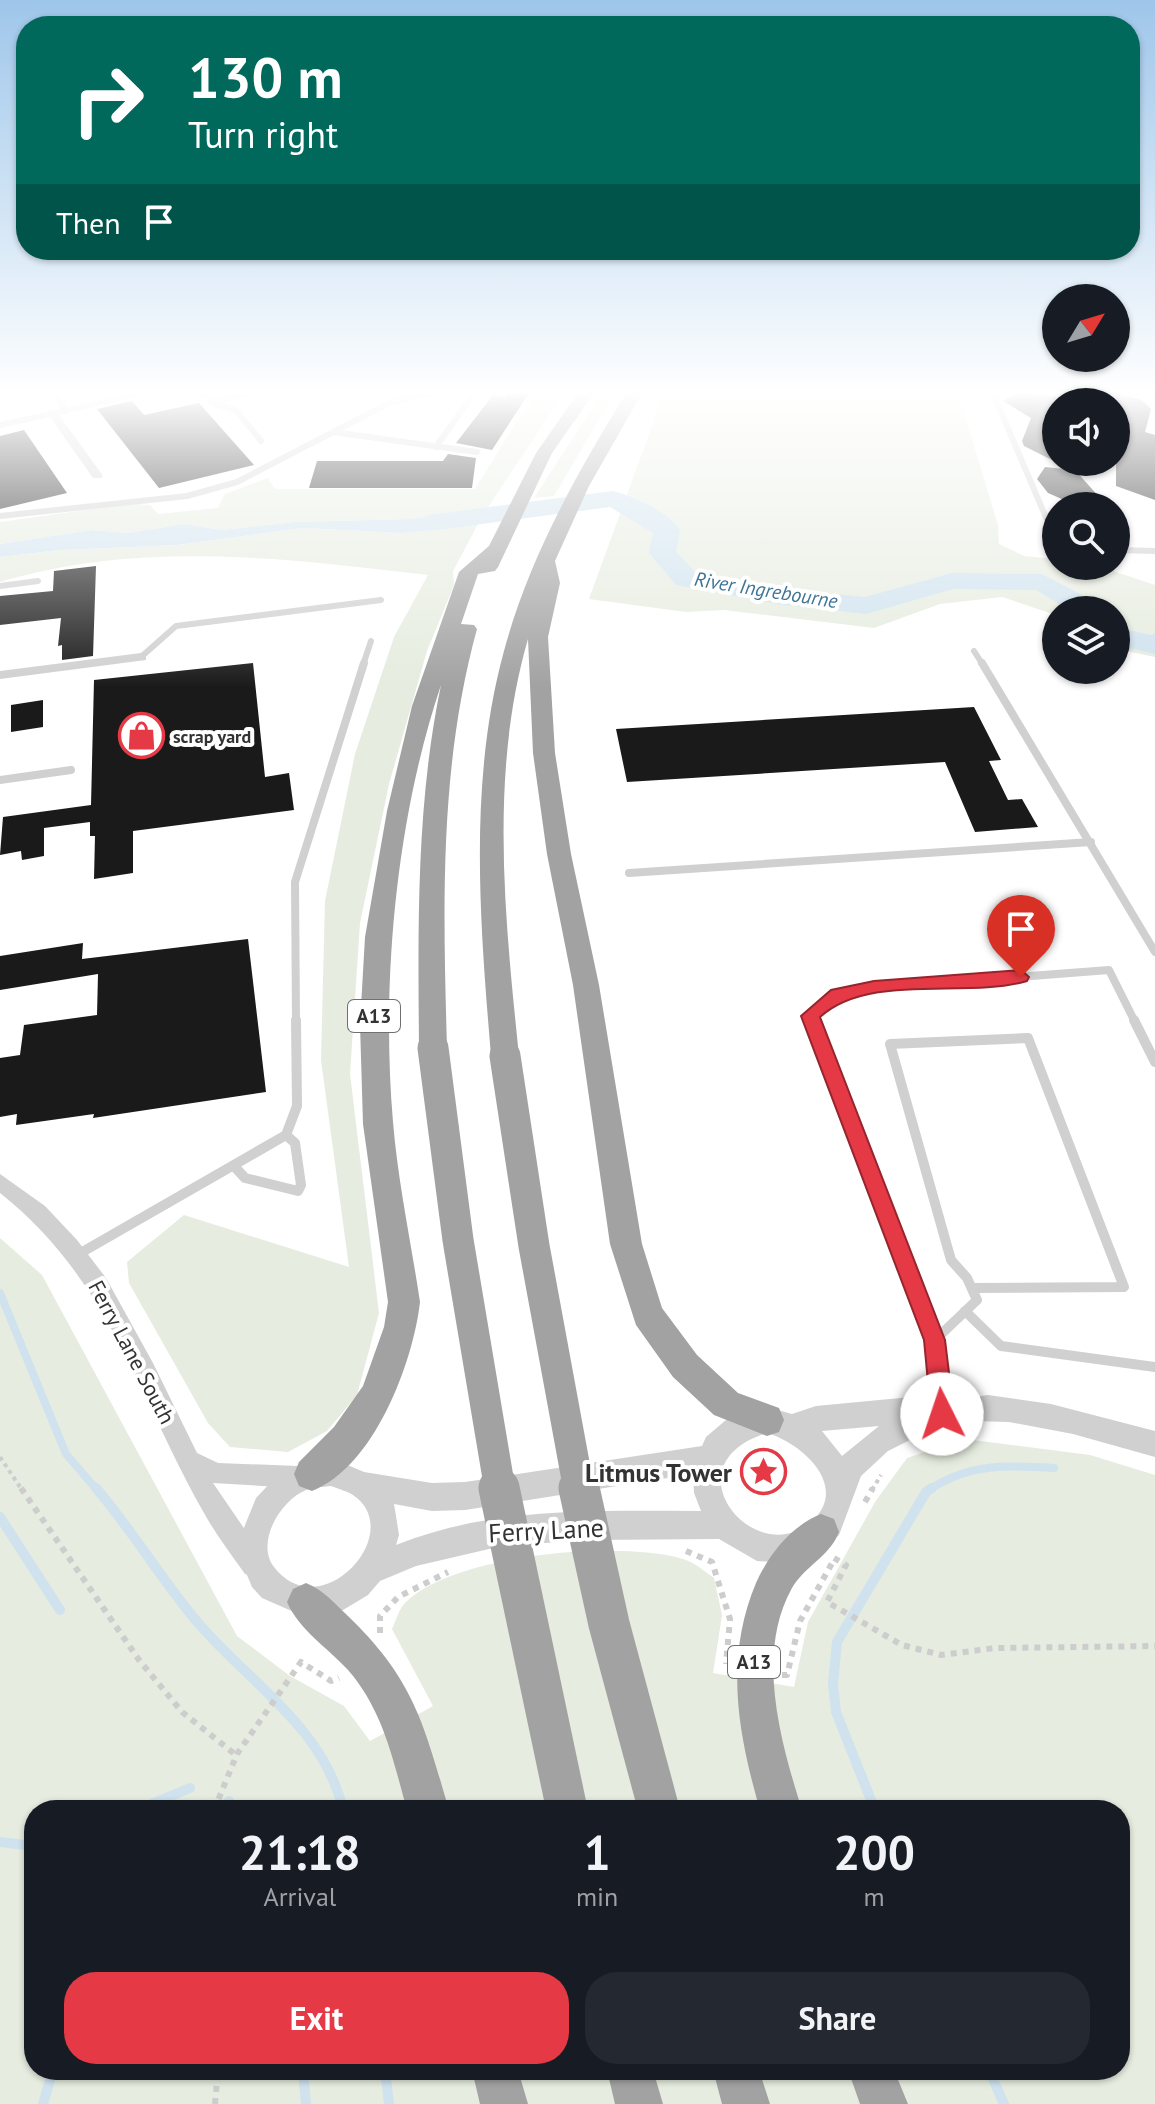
<!DOCTYPE html>
<html lang="en">
<head>
<meta charset="utf-8">
<style>
	body { margin:0; font-family:"PT Sans",sans-serif; background:#242831; color:#f1f3f6; height:100vh; display:flex; flex-direction:column; font-size:30px; white-space:nowrap }
	* { box-sizing:border-box; margin:0 }
	p { font-size:26px; color:#9ea1a6 }
	.icon { flex:none; width:44px; height:44px; fill:none; stroke:currentColor; stroke-width:2; stroke-linecap:round; stroke-linejoin:round }
	.map { position:relative; flex:1; overflow:hidden }
	.panel { position:absolute; left:24px; top:1800px; width:1106px; height:280px; display:flex; flex-direction:column; background:#171b24; border-radius:32px; box-shadow:0 2px 6px #0004 }
	.panel>* { flex:none }
	.top-card { position:absolute; left:16px; top:16px; width:1124px; height:244px; border-radius:32px; box-shadow:0 2px 6px #0004; background:#00695c; color:#fff; overflow:hidden }
	.needle { width:52px; rotate:52deg }
	.buttons { position:absolute; left:1042px; top:284px; display:grid; gap:16px }
	.buttons a { display:grid; place-items:center; width:88px; height:88px; border-radius:50%; background:#171b24; box-shadow:0 2px 6px #0004; font-size:40px }
	.pin { position:absolute; display:grid; place-items:center; width:68px; height:68px; color:#fff; margin:-82px -34px; border-radius:50% 50% 50% 0; rotate:-45deg; box-shadow:0 0 8px #0007 }
	.pin .icon { rotate:45deg }
	.me { position:absolute; width:88px; margin:-44px; rotate:356deg; stroke-linejoin:round; filter:drop-shadow(0 0 6px #0008) }
	.turn { display:flex; align-items:center; gap:28px; height:168px; padding:0 40px; font-size:36px }
	.turn .icon { width:104px; height:104px; stroke-width:2.5 }
	.turn b { display:block; font-size:56px; line-height:68px }
	.then { display:flex; align-items:center; height:76px; padding:0 40px; background:#0003; gap:16px; font-size:30px }
	.eta { display:flex; justify-content:space-evenly; align-items:center; height:136px; text-align:center }
	.eta b { font-size:48px; font-weight:800; line-height:56px }
	.cta { display:flex; gap:16px; margin-top:auto; padding:16px 40px }
	.cta a { flex:1; height:92px; border-radius:32px; background:#e63946; color:#fff; font-size:32px; font-weight:800; line-height:92px; text-align:center }
	.cta a+a { background:#242831; color:#f1f3f6 }
	.map>svg:first-child { display:block }
	.green { fill:#e6ecdf; fill-rule:evenodd }
	.water { fill:#cfe2ee }
	.lines { fill:none; stroke-linecap:round; stroke-linejoin:round }
	.stream-far2 { stroke:#cfe2ee; stroke-width:5 }
	.stream-far1 { stroke:#cfe2ee; stroke-width:8 }
	.stream { stroke:#cfe2ee; stroke-width:10 }
	.river { fill:#cfe2ee; fill-rule:evenodd }
	.building { fill:#1a1a1a }
	.path-far1 { stroke:#cdcdcd; stroke-width:4; stroke-dasharray:4 4; stroke-linecap:butt }
	.path { stroke:#cdcdcd; stroke-width:6; stroke-dasharray:6 6; stroke-linecap:butt }
	.service-far2 { stroke:#d0d0d0; stroke-width:6 }
	.service-far1 { stroke:#d0d0d0; stroke-width:8 }
	.service { stroke:#d0d0d0; stroke-width:10 }
	.minor { fill:#d0d0d0; fill-rule:evenodd }
	.tertiary { fill:#d0d0d0; fill-rule:evenodd }
	.trunk { fill:#a2a2a2; fill-rule:evenodd }
	.trunk-bridge-far1 { stroke:#a2a2a2; stroke-width:31 }
	.trunk-bridge { stroke:#a2a2a2; stroke-width:41 }
	.route { fill:#e63946; stroke:#96252e; stroke-width:2 }
	.labels { text-anchor:middle; dominant-baseline:central; stroke-width:8; stroke-linejoin:round; paint-order:stroke }
	.far-poi-label { font-size:18px; font-weight:bold; fill:#333; stroke:#fff; text-anchor:start }
	.far-water-label { font-size:20px; font-style:italic; fill:#3f7597; stroke:#fff }
	.shield { fill:#fff; stroke:#707070; stroke-width:2 }
	.shield-label { font-size:20px; font-weight:bold; fill:#333 }
	.street-label { font-size:22px; fill:#333; stroke:#fff }
	.near-poi-label { font-size:26px; font-weight:bold; fill:#333; stroke:#fff; text-anchor:end }
	.near-street-label { font-size:26px; fill:#333; stroke:#fff }
</style>
</head>
<body>
<div class="map">
<svg width="1155" height="2104" viewBox="0 0 1155 2104">
	<rect width="100%" height="100%" fill="#fff"/>
	<g class="green">
		<path d="M 541,393 L 564,393 L 487,509 L 409,519 L 295,522 L 222,530 L 184,524 L 128,533 L 92,530 L 0,544 L 0,522 L 129,504 L 150,505 L 158,514 L 218,508 L 225,494 L 268,478 L 275,489 L 475,489 L 515,424 Z"/>
		<path d="M 602,393 L 615,393 L 554,496 L 534,498 Z"/>
		<path d="M 664,393 L 958,393 L 998,525 L 999,544 L 1024,556 L 1056,559 L 1056,566 L 1098,566 L 1155,585 L 1155,657 L 1116,649 L 1116,610 L 1056,610 L 1056,615 L 1002,597 L 940,604 L 874,628 L 724,610 L 686,612 L 589,599 Z"/>
		<path d="M 478,524 L 453,571 L 454,585 L 427,651 L 389,784 L 360,923 L 350,1074 L 379,1313 L 357,1395 L 327,1431 L 288,1452 L 230,1447 L 208,1423 L 129,1283 L 127,1262 L 184,1215 L 349,1267 L 321,1060 L 325,901 L 355,754 L 394,637 L 428,575 C 286,558 140,540 0,582 L 0,557 L 60,550 L 177,545 L 302,528 L 402,533 Z"/>
		<path d="M 0,1238 L 42,1275 L 237,1636 L 290,1676 L 344,1706 L 370,1741 L 433,1706 L 392,1629 C 396,1621 399,1608 406,1602 C 455,1554 619,1540 683,1559 C 694,1562 704,1571 714,1578 L 722,1615 L 713,1673 L 794,1687 L 808,1622 L 875,1502 L 907,1458 L 964,1439 L 1090,1455 L 1155,1475 L 1155,2104 L 0,2104 ZM 34,1810 L 1120,1810 L 1120,2070 L 34,2070 Z"/>
	</g>
	<path class="water" d="M 487,509 L 478,524 L 469,526 L 402,533 L 302,528 L 177,545 L 60,550 L 0,557 L 0,544 L 92,530 L 128,533 L 184,524 L 222,530 L 295,522 L 409,519 Z"/>
	<g class="lines">
		<path class="stream-far2" d="M 1140,642 L 1155,636"/>
		<g class="stream-far1">
			<path d="M 0,1293 L 66,1454 L 97,1490"/>
			<path d="M 929,1490 C 969,1463 1008,1465 1054,1468"/>
		</g>
		<g class="stream">
			<path d="M 96,1488 C 133,1531 162,1581 199,1624 C 250,1683 325,1729 343,1810"/>
			<path d="M 0,1517 L 60,1610"/>
			<path d="M 229,1801 L 236,1810"/>
			<path d="M 137,1810 L 190,1788"/>
			<path d="M 875,1810 L 836,1712 L 833,1684 L 837,1642 L 926,1492 L 932,1488"/>
			<path d="M 0,1842 L 34,1846"/>
			<path d="M 303,2070 L 306,2104"/>
			<path d="M 385,2070 L 389,2104"/>
			<path d="M 989,2070 L 1004,2104"/>
			<path d="M 43,2104 L 53,2070"/>
		</g>
		<g class="river">
			<path d="M 613,491 C 635,497 667,511 680,530 L 676,552 L 695,572 L 784,589 L 865,597 L 952,573 L 1042,574 L 1099,604 L 1103,610 L 1069,610 L 1036,590 L 953,589 L 866,614 L 784,605 L 686,587 L 676,585 L 649,553 L 653,533 L 610,507 L 428,531 L 415,523 L 428,515 Z"/>
			<path d="M 1116,627 L 1155,636 L 1155,654 L 1116,645 Z"/>
		</g>
	</g>
	<g class="building">
		<path d="M 507,393 L 529,393 L 492,450 L 456,443 L 493,395 L 505,397 Z"/>
		<path d="M 1018,393 L 1056,396 L 1056,462 L 1024,446 L 1022,441 L 1031,418 L 1003,401 Z"/>
		<path d="M 1116,393 L 1142,400 L 1151,409 L 1145,432 L 1155,435 L 1155,500 L 1116,486 Z"/>
		<path d="M 132,401 L 144,415 L 199,403 L 254,465 L 159,488 L 97,409 Z"/>
		<path d="M 24,430 L 67,493 L 0,509 L 0,436 Z"/>
		<path d="M 448,454 L 476,458 L 472,488 L 309,488 L 317,461 L 443,461 Z"/>
		<path d="M 1045,467 L 1075,470 L 1100,498 L 1064,500 L 1048,493 L 1037,479 Z"/>
		<path d="M 96,566 L 93,656 L 62,660 L 62,645 L 58,646 L 61,618 L 0,625 L 0,596 L 53,591 L 54,571 Z"/>
		<path d="M 253,663 L 265,777 L 289,773 L 294,810 L 133,831 L 133,873 L 94,879 L 95,836 L 90,836 L 90,822 L 44,828 L 44,856 L 22,860 L 21,851 L 0,855 L 3,817 L 91,805 L 94,680 Z"/>
		<path d="M 43,700 L 43,727 L 11,732 L 11,705 Z"/>
		<path d="M 974,707 L 1001,760 L 989,761 L 1008,800 L 1022,799 L 1038,827 L 975,832 L 945,762 L 627,782 L 616,729 Z"/>
		<path d="M 248,939 L 266,1092 L 93,1118 L 94,1114 L 16,1125 L 17,1114 L 0,1117 L 0,1058 L 20,1055 L 24,1025 L 97,1015 L 98,974 L 0,990 L 0,956 L 83,943 L 82,959 Z"/>
	</g>
	<g class="lines">
		<g class="path-far1">
			<path d="M 0,1457 L 22,1490"/>
			<path d="M 872,1490 L 881,1475"/>
		</g>
		<g class="path">
			<path d="M 21,1488 L 139,1660 L 182,1712 L 236,1755"/>
			<path d="M 865,1502 L 873,1488"/>
			<path d="M 686,1551 L 712,1562 L 730,1619 L 726,1664"/>
			<path d="M 834,1558 L 846,1565 L 827,1602 L 902,1645 L 941,1655 L 995,1648 L 1155,1646"/>
			<path d="M 380,1633 L 380,1616 L 398,1597 L 448,1572"/>
			<path d="M 782,1675 L 787,1675 L 800,1621 L 832,1563"/>
			<path d="M 214,1810 L 237,1754 L 301,1662 L 331,1681 L 339,1678"/>
			<path d="M 215,2104 L 218,2070"/>
		</g>
		<g class="service-far2">
			<path d="M 993,393 L 1056,541"/>
			<path d="M 57,397 L 66,411"/>
			<path d="M 212,403 L 236,410 L 261,441"/>
			<path d="M 333,432 L 477,452"/>
			<path d="M 436,447 L 474,393"/>
			<path d="M 0,516 L 187,496 L 237,482 L 389,403 L 430,393"/>
			<path d="M 1116,550 L 1155,551"/>
			<path d="M 0,586 L 38,581"/>
			<path d="M 974,651 L 983,665"/>
			<path d="M 141,657 L 176,626 L 381,600"/>
			<path d="M 363,665 L 371,641"/>
		</g>
		<g class="service-far1">
			<path d="M 982,663 L 1155,952"/>
			<path d="M 0,780 L 71,770"/>
			<path d="M 629,873 L 1091,842"/>
			<path d="M 296,1022 L 295,882 L 364,663"/>
			<path d="M 812,1022 L 810,1016 L 831,997 L 874,988 L 1109,970 L 1135,1022"/>
		</g>
		<g class="service">
			<path d="M 811,1020 L 935,1340 L 942,1414"/>
			<path d="M 1134,1020 L 1155,1062"/>
			<path d="M 234,1166 L 245,1178 L 298,1191 L 301,1185 L 295,1143 L 286,1135"/>
			<path d="M 77,1255 L 286,1135 L 297,1106 L 296,1020"/>
			<path d="M 965,1311 L 1001,1346 L 1155,1367"/>
			<path d="M 935,1340 L 977,1300 L 967,1278 L 951,1260 L 890,1044 L 1028,1038 L 1124,1287 L 973,1288"/>
		</g>
		<g class="minor">
			<path d="M 133,393 L 154,393 L 59,415 L 103,476 L 101,478 L 93,478 L 50,417 L 0,428 L 0,422 Z"/>
			<path d="M 198,393 L 209,393 L 214,399 L 239,393 L 258,393 L 212,406 Z"/>
			<path d="M 141,653 L 146,654 L 146,660 L 0,679 L 0,671 Z"/>
			<path d="M 0,1174 L 45,1206 L 77,1240 L 106,1278 L 153,1363 L 197,1453 L 218,1463 L 298,1466 L 306,1469 L 310,1477 L 306,1485 L 298,1488 L 213,1483 L 263,1556 L 266,1565 L 263,1574 L 254,1577 L 245,1574 C 231,1554 216,1535 204,1513 C 138,1397 110,1280 0,1193 Z"/>
		</g>
		<path class="tertiary" d="M 988,1395 L 1051,1404 L 1155,1431 L 1155,1457 L 1073,1434 L 1009,1422 L 970,1421 L 932,1429 L 888,1451 L 861,1476 L 839,1535 L 823,1550 L 786,1563 L 757,1561 L 719,1539 L 590,1540 L 502,1546 L 416,1566 L 380,1581 L 368,1595 L 343,1610 L 303,1616 L 262,1598 L 252,1587 L 242,1563 L 241,1535 L 256,1498 L 276,1477 L 302,1464 L 331,1458 L 364,1472 L 432,1483 L 465,1482 L 702,1446 L 706,1437 L 726,1420 L 767,1407 L 792,1414 L 816,1406 L 911,1397 L 934,1403 ZM 879,1426 L 842,1456 L 822,1431 ZM 767,1433 C 802,1443 851,1487 811,1522 C 754,1571 666,1464 767,1433 ZM 693,1474 L 694,1493 L 701,1511 C 598,1511 493,1506 396,1545 L 399,1535 L 394,1504 L 432,1511 L 465,1510 ZM 331,1486 C 338,1489 347,1491 353,1495 C 408,1532 321,1628 274,1567 C 255,1542 281,1500 306,1490 C 314,1487 323,1487 331,1486 Z"/>
		<g class="trunk">
			<path d="M 578,393 L 594,393 L 552,453 L 498,567 L 495,571 L 478,574 L 461,624 L 474,625 L 477,629 C 439,767 443,906 447,1048 L 443,1055 L 433,1059 L 423,1055 L 419,1048 C 418,926 416,805 441,685 C 396,819 381,982 393,1122 C 398,1182 411,1242 420,1302 C 413,1363 374,1467 312,1491 L 299,1486 L 294,1474 L 299,1462 L 334,1427 L 363,1386 L 384,1327 L 388,1302 L 363,1124 L 360,1024 L 365,937 L 387,811 L 412,706 L 459,572 L 489,546 L 536,453 Z"/>
			<path d="M 626,393 L 642,393 L 589,486 L 555,561 L 560,583 L 548,637 L 555,753 L 571,854 L 599,985 L 642,1244 L 662,1308 L 697,1355 L 738,1393 L 779,1408 L 784,1420 L 779,1432 L 767,1436 L 714,1415 L 673,1377 L 636,1325 L 610,1244 L 573,985 L 547,854 L 533,753 L 528,639 C 489,773 505,919 519,1056 L 515,1064 L 505,1067 L 495,1064 L 491,1056 C 480,922 468,782 504,651 C 529,558 576,475 626,393 Z"/>
			<path d="M 821,1514 L 834,1519 L 839,1532 C 830,1556 805,1566 792,1588 C 755,1654 781,1743 802,1810 L 760,1810 C 738,1734 724,1659 756,1583 C 769,1554 791,1526 821,1514 Z"/>
			<path d="M 306,1583 C 324,1590 335,1604 349,1617 C 415,1681 424,1725 449,1810 L 407,1810 C 393,1760 383,1710 348,1670 C 328,1648 299,1630 287,1602 L 293,1589 Z"/>
			<path d="M 472,2070 L 518,2070 L 528,2104 L 480,2104 Z"/>
			<path d="M 607,2070 L 653,2070 L 663,2104 L 615,2104 Z"/>
			<path d="M 713,2070 L 759,2070 L 770,2104 L 722,2104 Z"/>
			<path d="M 848,2070 L 894,2070 L 908,2104 L 860,2104 Z"/>
		</g>
		<g class="trunk-bridge-far1">
			<path d="M 433,1048 L 458,1240 L 500,1490"/>
			<path d="M 505,1056 L 534,1246 L 579,1490"/>
		</g>
		<g class="trunk-bridge">
			<path d="M 499,1488 L 567,1810"/>
			<path d="M 579,1488 L 609,1624 L 659,1810"/>
		</g>
	</g>
	<linearGradient id="sky" x2="0" y2="1"><stop stop-color="#9ec6ea"/><stop offset="0.57" stop-color="#fff"/><stop offset="1" stop-color="#fff" stop-opacity="0"/></linearGradient>
	<rect width="1155" height="688" fill="url(#sky)"/>
	<path class="route" d="M 1021,970 L 1029,977 L 1027,981 C 965,999 870,972 820,1017 L 945,1340 L 954,1414 L 950,1422 L 942,1425 L 934,1422 L 931,1414 L 924,1340 L 801,1016 L 831,990 L 874,981 Z"/>
	<defs>
		<symbol id="shop-ring" viewBox="-11 -11 22 22"><circle r="9.5" fill="#fff" stroke="#e63946" stroke-width="1.5"/><path d="M-5-2.5h2.3a2.7 3.5 0 0 1 5.4 0H5L5.5 6h-11ZM-1.5-2.5h3a1.5 2.3 0 0 0-3 0Z" fill="#e63946"/></symbol>
		<symbol id="sight-ring" viewBox="-11 -11 22 22"><circle r="9.5" fill="#fff" stroke="#e63946" stroke-width="1.5"/><path d="M0-6L1.8-2.2L6-1.7L2.9 1.2L3.7 5.4L0 3.3L-3.7 5.4L-2.9 1.2L-6-1.7L-1.8-2.2Z" fill="#e63946"/></symbol>
	</defs>
	<g fill-rule="evenodd">
		<use href="#shop-ring" x="116" y="710" width="51" height="51"/>
		<use href="#sight-ring" x="738" y="1446" width="51" height="51"/>
	</g>
	<g class="labels">
		<g class="far-poi-label">
			<text x="173" y="736">scrap yard</text>
		</g>
		<g class="far-water-label">
			<text transform="translate(766 590) rotate(9)">River Ingrebourne</text>
		</g>
		<g class="shield">
			<rect x="348" y="1000" width="52" height="32" rx="6"/>
			<rect x="728" y="1646" width="52" height="32" rx="6"/>
		</g>
		<g class="shield-label">
			<text x="374" y="1016">A13</text>
			<text x="754" y="1662">A13</text>
		</g>
		<g class="street-label">
			<text transform="translate(132 1352) rotate(62)">Ferry Lane South</text>
		</g>
		<g class="near-poi-label">
			<text x="732" y="1472">Litmus Tower</text>
		</g>
		<g class="near-street-label">
			<text transform="translate(546 1530) rotate(-3)">Ferry Lane</text>
		</g>
	</g>
</svg>
<div class="buttons">
<a><svg class="needle" viewBox="-14 -14 28 28"><path d="M0-13l5 13h-10z" fill="#e53935"/><path d="M0 13l5-13h-10z" fill="#9ea1a6"/></svg></a>
<a><svg class="icon" aria-label="sound" viewBox="0 0 24 24"><path d="M4 9h4l5-4v14l-5-4H4zM17 9q2 3 0 6"/></svg></a>
<a><svg class="icon" aria-label="search" viewBox="0 0 24 24"><circle cx="10" cy="10" r="6"/><path d="M15 15l6 6"/></svg></a>
<a><svg class="icon" aria-label="layers" viewBox="0 0 24 24"><path d="M12 4l9 5-9 5-9-5zM3 14l9 5 9-5"/></svg></a>
</div>
<div class="pin" style="left:1021px;top:977px;background:#d93025"><svg class="icon" aria-label="arrive" viewBox="0 0 24 24"><path d="M6 21V4h12l-3 4 3 4H6"/></svg></div>
<svg class="me" style="left:942px;top:1414px" viewBox="-20 -20 40 40"><circle r="19" fill="#fff"/><path d="M0-13L10 11 0 6-10 11z" fill="#e63946"/></svg>
<div class="top-card">
<div class="turn"><svg class="icon" aria-label="right" viewBox="0 0 24 24"><path d="M7 20v-9h11M14 6l5 5-5 5"/></svg><div><b>130 m</b>Turn right</div></div>
<div class="then">Then<svg class="icon" aria-label="arrive" viewBox="0 0 24 24"><path d="M6 21V4h12l-3 4 3 4H6"/></svg></div>
</div>
<section class="panel">
<div class="eta">
<div><b>21:18</b><p>Arrival</p></div>
<div><b>1</b><p>min</p></div>
<div><b>200</b><p>m</p></div>
</div>
<div class="cta"><a>Exit</a><a>Share</a></div>
</section>
</div>
</body>
</html>
